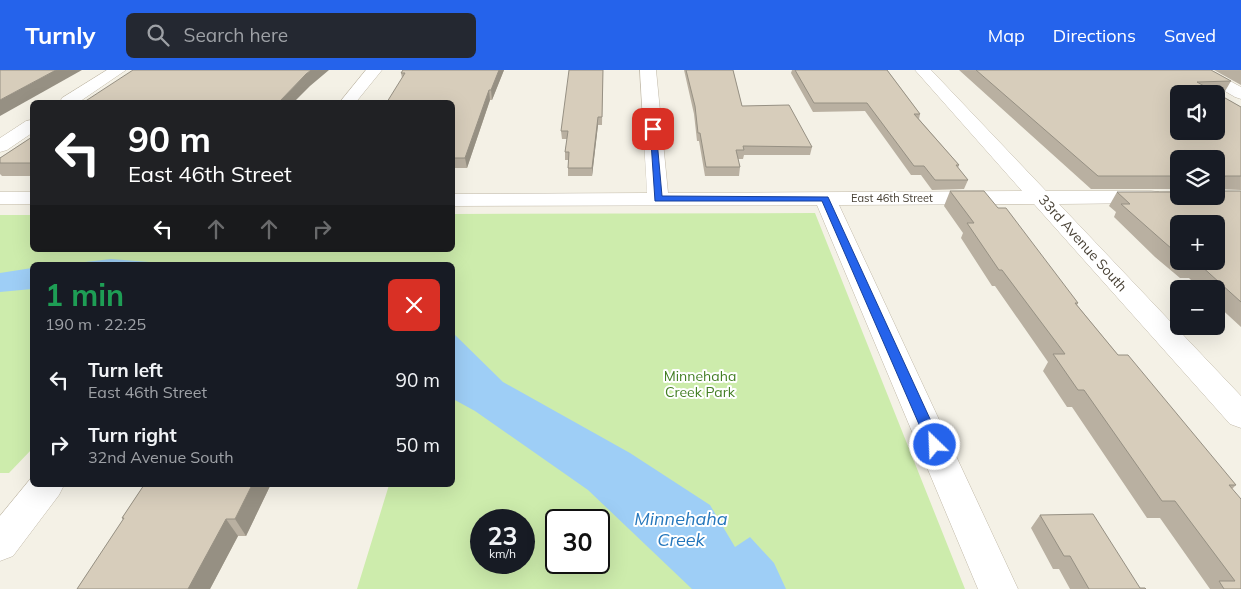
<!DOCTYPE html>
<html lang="en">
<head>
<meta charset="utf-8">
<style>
	body { margin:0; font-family:Mulish,sans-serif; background:#242831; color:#f1f3f6; height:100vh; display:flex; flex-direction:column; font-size:19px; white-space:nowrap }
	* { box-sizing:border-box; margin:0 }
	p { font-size:16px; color:#9ea1a6 }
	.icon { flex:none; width:28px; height:28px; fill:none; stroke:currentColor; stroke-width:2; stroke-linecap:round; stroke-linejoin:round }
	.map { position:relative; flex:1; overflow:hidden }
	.details { position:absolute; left:30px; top:192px; width:425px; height:225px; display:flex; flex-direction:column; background:#171b24; border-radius:8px; box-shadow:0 5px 20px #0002 }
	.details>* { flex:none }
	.guide { position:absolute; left:30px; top:30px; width:425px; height:152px; border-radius:8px; box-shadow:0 5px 20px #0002; background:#202124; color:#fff; overflow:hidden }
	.tools { position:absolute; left:1170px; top:15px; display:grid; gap:10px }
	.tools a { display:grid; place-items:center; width:55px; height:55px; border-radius:8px; background:#171b24; box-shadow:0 5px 20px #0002; font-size:25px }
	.speed { position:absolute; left:470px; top:439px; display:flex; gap:10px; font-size:25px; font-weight:700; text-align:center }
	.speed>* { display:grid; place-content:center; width:65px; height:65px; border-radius:50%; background:#171b24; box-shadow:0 5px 20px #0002; line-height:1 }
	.speed small { font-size:12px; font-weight:400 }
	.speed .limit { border:2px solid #111; border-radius:8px; background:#fff; color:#111 }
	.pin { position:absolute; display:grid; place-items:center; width:42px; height:42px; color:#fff; margin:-21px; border-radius:10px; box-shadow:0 2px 8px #0006 }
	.me { position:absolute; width:55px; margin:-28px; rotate:336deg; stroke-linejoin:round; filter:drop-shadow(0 0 4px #0008) }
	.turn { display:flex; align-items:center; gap:18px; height:105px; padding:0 15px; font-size:22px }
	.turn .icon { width:65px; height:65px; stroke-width:2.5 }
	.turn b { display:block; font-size:35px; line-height:42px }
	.lanes { display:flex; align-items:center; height:48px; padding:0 15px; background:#0003; justify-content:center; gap:25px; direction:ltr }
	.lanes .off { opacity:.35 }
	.round { display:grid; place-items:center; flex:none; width:52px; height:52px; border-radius:8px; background:#242831 }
	.head { display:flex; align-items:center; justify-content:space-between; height:85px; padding:0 15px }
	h1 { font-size:30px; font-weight:700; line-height:38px; color:#1e9e55 }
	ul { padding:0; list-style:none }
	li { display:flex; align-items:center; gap:15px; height:65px; padding:0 15px }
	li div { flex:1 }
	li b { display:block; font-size:19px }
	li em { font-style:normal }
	header { display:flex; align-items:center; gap:30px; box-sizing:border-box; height:70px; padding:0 25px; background:#2563eb; color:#fff }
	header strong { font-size:24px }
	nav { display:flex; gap:28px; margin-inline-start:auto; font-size:18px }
	.search { width:350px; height:45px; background:#242831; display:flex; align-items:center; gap:12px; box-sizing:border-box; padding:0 18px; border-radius:8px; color:#9ea1a6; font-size:19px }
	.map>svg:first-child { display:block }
	.green { fill:#cdecac; fill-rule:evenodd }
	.water { fill:#9ecef6 }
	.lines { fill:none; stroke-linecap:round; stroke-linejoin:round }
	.minor-casing { stroke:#c1b9a8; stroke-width:1 }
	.minor { fill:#fff; fill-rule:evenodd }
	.wall { fill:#b9b0a1; fill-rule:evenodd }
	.shaded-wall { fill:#969083 }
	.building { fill:#d7cdbb; stroke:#969083; fill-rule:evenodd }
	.route { fill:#2563eb; stroke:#184099 }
	.labels { text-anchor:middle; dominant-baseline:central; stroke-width:4; stroke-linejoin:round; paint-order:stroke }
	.far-street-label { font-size:11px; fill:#484135; stroke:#fff }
	.street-label { font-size:14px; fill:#484135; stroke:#fff }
	.park-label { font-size:14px; fill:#427e23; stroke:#fff }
	.near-water-label { font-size:18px; font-style:italic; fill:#2577bc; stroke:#fff }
</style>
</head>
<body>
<header>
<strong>Turnly</strong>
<div class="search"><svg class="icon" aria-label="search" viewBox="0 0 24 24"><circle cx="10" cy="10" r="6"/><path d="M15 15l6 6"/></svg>Search here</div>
<nav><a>Map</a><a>Directions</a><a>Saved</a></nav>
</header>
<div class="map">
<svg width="1241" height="519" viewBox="0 0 1241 519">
	<rect width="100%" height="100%" fill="#f4f1e6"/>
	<path class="green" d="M 815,143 L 965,519 L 357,519 L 389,415 L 452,415 L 452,195 L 32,195 L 32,379 L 9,403 L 0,403 L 0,145 L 32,145 L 32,180 L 452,180 L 453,144 ZM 481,450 L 524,450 L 524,492 L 481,492 ZM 556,450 L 599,450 L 599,492 L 556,492 Z"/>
	<g class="water">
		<path d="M 111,189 L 187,195 L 59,195 Z"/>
		<path d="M 32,198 L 32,219 L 0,222 L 0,203 Z"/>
		<path d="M 452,262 L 503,312 L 630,383 L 710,435 L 735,477 L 750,467 L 774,493 L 786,519 L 692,519 L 588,420 L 475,341 L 453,329 Z"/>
	</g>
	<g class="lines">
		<defs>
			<g id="minor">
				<path d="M 107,0 L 126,0 L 79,32 L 60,32 L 62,28 Z"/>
				<path d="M 366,0 L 382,0 L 356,32 L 340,32 Z"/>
				<path d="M 640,0 L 656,0 L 668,123 L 1022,121 L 915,0 L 931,0 L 1046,121 L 1151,121 L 1159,122 L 1162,127 L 1159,132 L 1151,133 L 1059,134 L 1241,326 L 1241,358 L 1230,354 L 1034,134 L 839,135 L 1018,519 L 978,519 L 817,135 L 452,136 L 452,124 L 647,123 Z"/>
				<path d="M 1191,0 L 1210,0 L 1241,17 L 1241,29 L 1235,27 L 1194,3 Z"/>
				<path d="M 32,50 L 32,63 L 7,80 L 0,82 L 0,68 L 26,51 Z"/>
				<rect x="0" y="122" width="32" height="12"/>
				<path d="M 32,407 L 32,415 L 64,415 L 59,425 L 13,486 L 0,491 L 0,446 Z"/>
			</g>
		</defs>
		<use href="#minor" class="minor-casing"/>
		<use href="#minor" class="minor"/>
	</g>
	<g class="wall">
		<path d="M 403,0 L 504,0 L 492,30 L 490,30 L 467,98 L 452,98 L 452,32 L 402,8 L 401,3 Z"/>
		<path d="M 603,0 L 602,55 L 598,55 L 592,106 L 568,106 L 568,90 L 565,90 L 565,82 L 567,69 L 562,69 L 561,61 Z"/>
		<path d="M 684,0 L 733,0 L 742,36 L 812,77 L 810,85 L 744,85 L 743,89 L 738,89 L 740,97 L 739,106 L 705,106 L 699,71 L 697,71 L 694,44 Z"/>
		<path d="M 792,0 L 887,0 L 920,44 L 919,49 L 959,95 L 958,98 L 968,110 L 964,119 L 932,120 L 921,105 L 911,105 L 865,41 L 813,42 L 791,3 Z"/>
		<path d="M 959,0 L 1211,0 L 1231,11 L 1224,23 L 1216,23 L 1241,37 L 1241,120 L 1217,119 L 1216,121 L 1216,89 L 1179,89 L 1179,119 L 1091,119 Z"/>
		<path d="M 1214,0 L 1241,0 L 1241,15 Z"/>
		<path d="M 32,67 L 32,106 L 2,106 L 0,104 L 0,88 Z"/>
		<path d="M 950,121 L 1078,233 L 1077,235 L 1118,285 L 1236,415 L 1232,419 L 1241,519 L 1210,519 L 1160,448 L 1147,448 L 1072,337 L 1067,337 L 1043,301 L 1048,292 L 995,216 L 992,216 L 961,168 L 963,163 L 944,136 Z"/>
		<path d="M 1241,121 L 1241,257 L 1216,234 L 1216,219 L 1200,219 L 1189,208 L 1180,208 L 1155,187 L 1114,147 L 1116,142 L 1109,136 L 1117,122 ZM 1179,154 L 1216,191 L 1179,191 Z"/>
		<path d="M 144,415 L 270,415 L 270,416 L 246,466 L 238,466 L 210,519 L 77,519 L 123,450 L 122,448 Z"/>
		<path d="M 1040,445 L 1140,518 L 1146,519 L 1070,519 L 1059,499 L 1053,499 L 1031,458 Z"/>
	</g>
	<g class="shaded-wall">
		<path d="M 56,0 L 82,0 L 0,46 L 0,30 Z"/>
		<path d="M 311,0 L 329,0 L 310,16 L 294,32 L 279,32 L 306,4 Z"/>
		<path d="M 499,0 L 504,0 L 492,30 L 491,20 Z"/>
		<path d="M 489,20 L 490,30 L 467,98 L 465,88 Z"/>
		<path d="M 598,47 L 598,55 L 592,106 L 592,98 Z"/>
		<path d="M 252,415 L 270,415 L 270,416 L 246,466 L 235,449 Z"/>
		<path d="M 226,449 L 238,466 L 210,519 L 188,519 Z"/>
	</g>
	<g class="building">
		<path d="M 0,0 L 56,0 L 0,30 Z"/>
		<path d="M 133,0 L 311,0 L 306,4 L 279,32 L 84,32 Z"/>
		<path d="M 403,0 L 499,0 L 491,20 L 489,20 L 465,88 L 452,88 L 452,32 L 387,32 L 405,3 L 401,3 Z"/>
		<path d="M 569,0 L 603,0 L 602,47 L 598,47 L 592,98 L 568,98 L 569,82 L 565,82 L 568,61 L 561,61 Z"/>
		<path d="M 686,0 L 733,0 L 742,36 L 789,35 L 812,77 L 743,76 L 744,80 L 736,80 L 740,97 L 706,97 L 700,63 L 698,63 L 695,36 Z"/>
		<path d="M 795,0 L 887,0 L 920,44 L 914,44 L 959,95 L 956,95 L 968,110 L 935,110 L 924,96 L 914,96 L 867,33 L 814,33 Z"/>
		<path d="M 976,0 L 1211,0 L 1231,11 L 1197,12 L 1241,37 L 1241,106 L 1225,106 L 1223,111 L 1216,111 L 1216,89 L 1179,89 L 1179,106 L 1098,106 ZM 1179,24 L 1216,24 L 1216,61 L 1179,61 Z"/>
		<path d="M 32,67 L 32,93 L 0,93 L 0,88 Z"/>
		<path d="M 950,121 L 984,121 L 998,138 L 1006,138 L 1078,233 L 1075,233 L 1118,285 L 1128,285 L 1236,415 L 1229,415 L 1241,429 L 1241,519 L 1224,519 L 1219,511 L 1235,511 L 1175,431 L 1162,431 L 1084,320 L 1078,320 L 1053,284 L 1065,284 L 1002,200 L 999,200 L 967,153 L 974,153 Z"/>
		<path d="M 1216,121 L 1241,121 L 1241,232 L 1199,194 L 1190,194 L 1187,191 L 1216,191 L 1216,154 L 1179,154 L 1179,185 L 1164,172 L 1121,134 L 1130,134 L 1117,122 L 1179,122 L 1179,126 L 1216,126 Z"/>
		<path d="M 144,415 L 252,415 L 235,449 L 226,449 L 188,519 L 77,519 L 124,448 L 122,448 Z"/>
		<path d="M 1093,444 L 1140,518 L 1145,518 L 1146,519 L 1089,519 L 1070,486 L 1064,486 L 1040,445 Z"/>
	</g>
	<path class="route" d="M 650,57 L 656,59 L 662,126 L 828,127 L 942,375 L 940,379 L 935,380 L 930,379 L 928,375 L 822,131 L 655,131 Z"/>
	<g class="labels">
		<g class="far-street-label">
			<text x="892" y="128">East 46th Street</text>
		</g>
		<g class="street-label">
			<text transform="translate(1083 173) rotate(48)">33rd Avenue South</text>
		</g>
		<g class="park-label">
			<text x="700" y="306">Minnehaha<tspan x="700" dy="16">Creek Park</tspan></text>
		</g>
		<g class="near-water-label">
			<text x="681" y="448">Minnehaha<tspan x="681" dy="21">Creek</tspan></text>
		</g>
	</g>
</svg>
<div class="tools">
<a><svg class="icon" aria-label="sound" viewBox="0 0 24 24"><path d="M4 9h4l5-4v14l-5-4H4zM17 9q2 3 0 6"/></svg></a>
<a><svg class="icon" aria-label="layers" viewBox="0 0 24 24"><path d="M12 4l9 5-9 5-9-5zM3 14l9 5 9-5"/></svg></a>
<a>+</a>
<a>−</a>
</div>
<div class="speed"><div>23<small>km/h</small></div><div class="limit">30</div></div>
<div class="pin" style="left:653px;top:59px;background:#d93025"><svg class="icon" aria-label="arrive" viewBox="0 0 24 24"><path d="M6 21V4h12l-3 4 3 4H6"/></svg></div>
<svg class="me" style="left:935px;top:375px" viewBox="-20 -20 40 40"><circle r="17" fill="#2563eb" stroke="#fff" stroke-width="3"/><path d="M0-11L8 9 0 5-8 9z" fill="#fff"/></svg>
<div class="guide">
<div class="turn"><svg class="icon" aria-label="left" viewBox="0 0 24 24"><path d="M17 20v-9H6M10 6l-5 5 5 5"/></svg><div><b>90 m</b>East 46th Street</div></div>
<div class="lanes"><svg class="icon" aria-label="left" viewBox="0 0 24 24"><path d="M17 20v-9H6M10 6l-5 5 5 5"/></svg><svg class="icon off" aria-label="ahead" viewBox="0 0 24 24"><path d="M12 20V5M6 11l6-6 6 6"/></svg><svg class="icon off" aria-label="ahead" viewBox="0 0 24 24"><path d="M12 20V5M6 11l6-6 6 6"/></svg><svg class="icon off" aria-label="right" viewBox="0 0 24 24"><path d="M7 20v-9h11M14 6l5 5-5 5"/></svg></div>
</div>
<section class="details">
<div class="head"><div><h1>1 min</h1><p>190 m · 22:25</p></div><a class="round" style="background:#d93025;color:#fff"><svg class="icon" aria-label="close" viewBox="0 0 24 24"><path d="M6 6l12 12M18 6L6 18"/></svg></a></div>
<ul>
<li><svg class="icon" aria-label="left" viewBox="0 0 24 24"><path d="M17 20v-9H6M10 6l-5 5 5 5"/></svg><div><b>Turn left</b><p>East 46th Street</p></div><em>90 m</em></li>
<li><svg class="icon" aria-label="right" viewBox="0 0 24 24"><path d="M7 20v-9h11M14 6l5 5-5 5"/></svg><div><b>Turn right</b><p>32nd Avenue South</p></div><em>50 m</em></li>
</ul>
</section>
</div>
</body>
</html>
